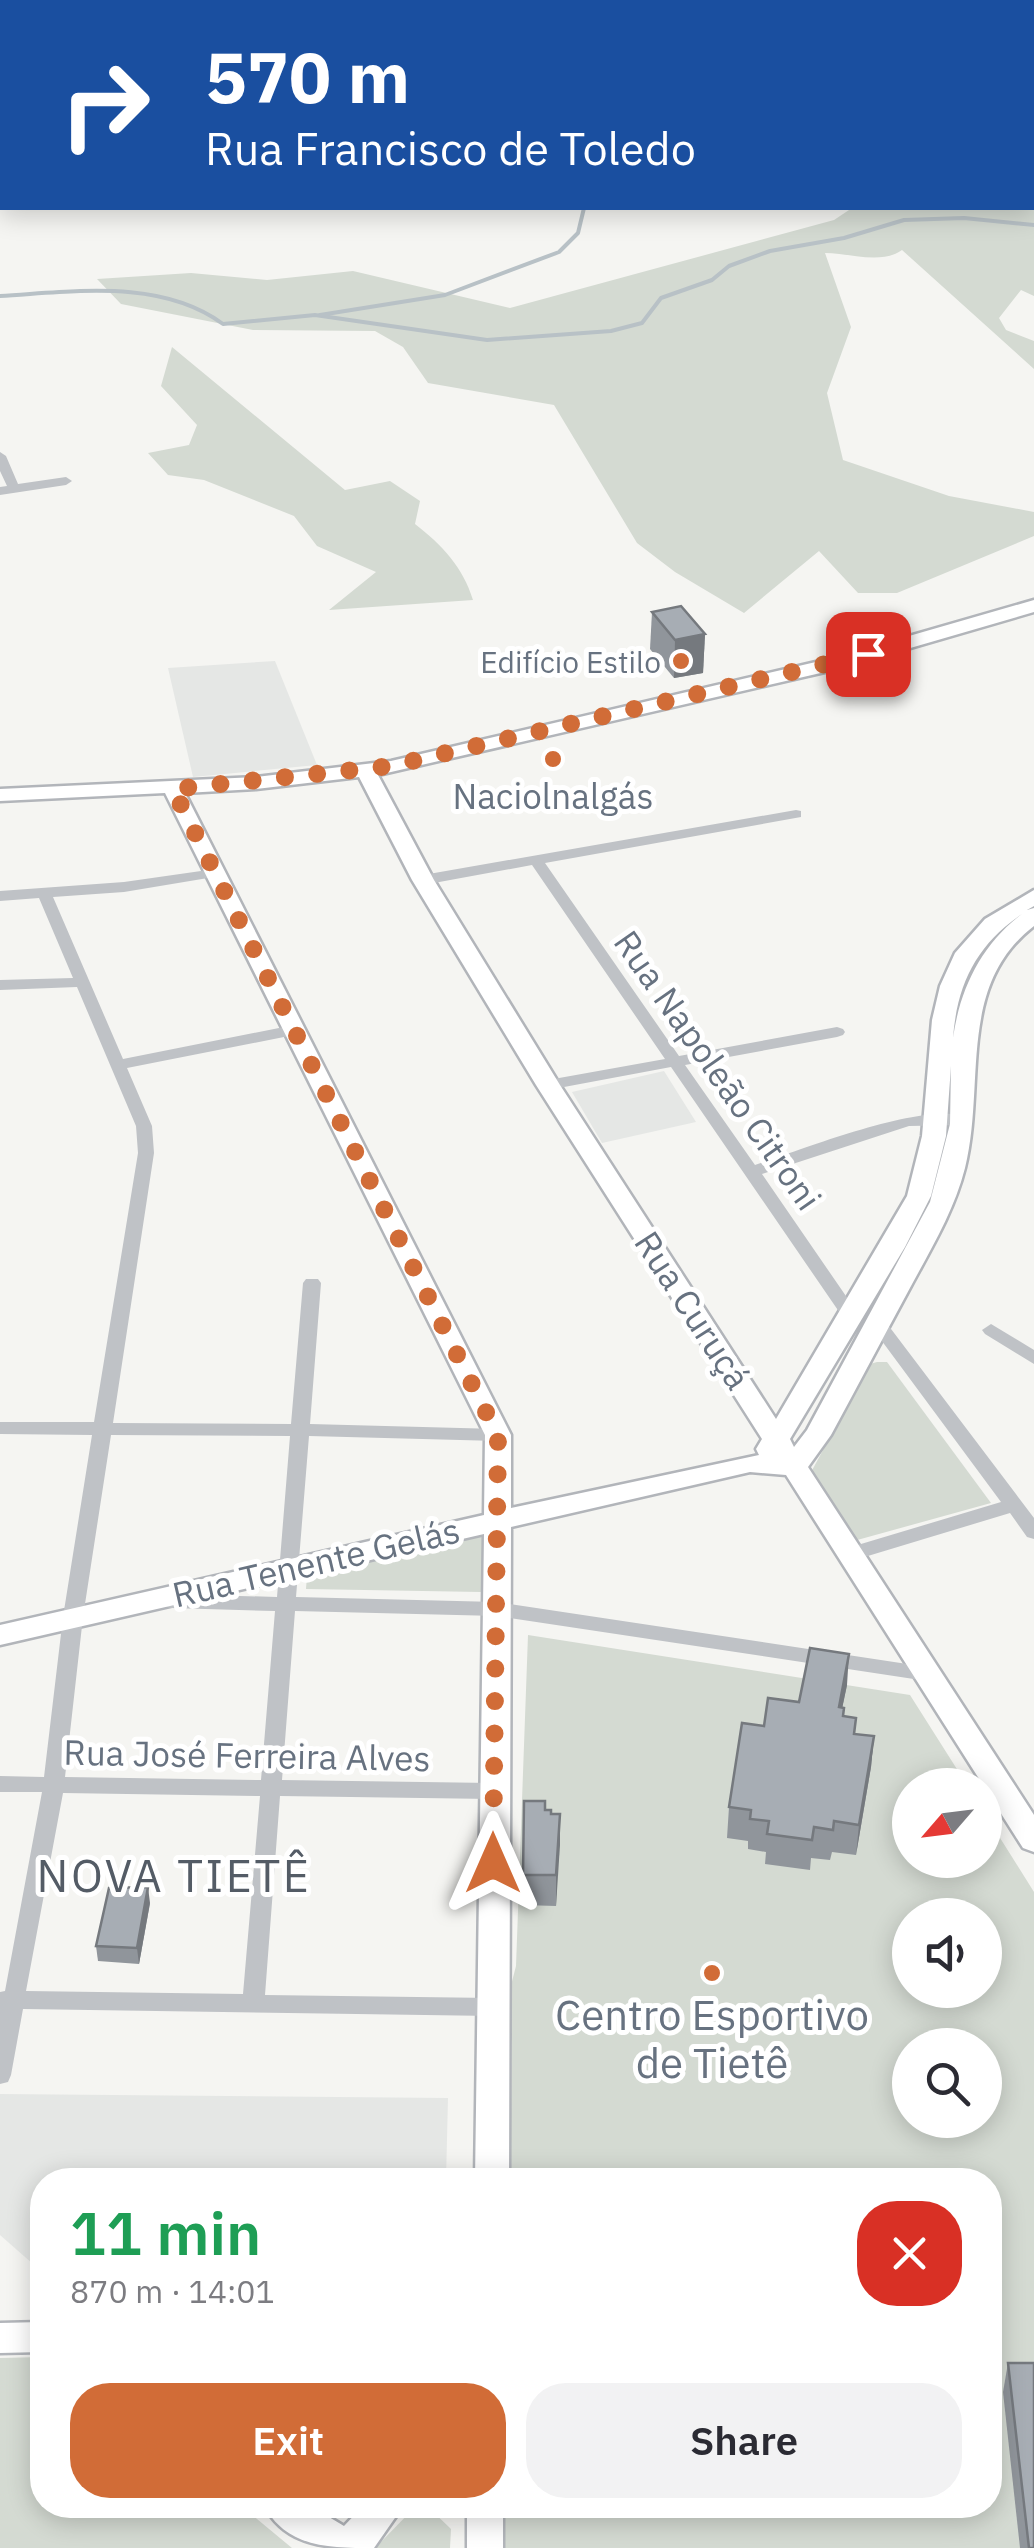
<!DOCTYPE html>
<html lang="en">
<head>
<meta charset="utf-8">
<style>
	body { margin:0; font-family:"IBM Plex Sans",sans-serif; background:#f2f2f3; color:#2b2b33; height:100vh; display:flex; flex-direction:column; font-size:38px; white-space:nowrap }
	* { box-sizing:border-box; margin:0 }
	p { font-size:32px; color:#7c7c81 }
	.icon { flex:none; width:55px; height:55px; fill:none; stroke:currentColor; stroke-width:2; stroke-linecap:round; stroke-linejoin:round }
	.map { position:relative; flex:1; overflow:hidden }
	.side { position:absolute; left:30px; top:2168px; width:972px; height:350px; display:flex; flex-direction:column; background:#fff; border-radius:40px; box-shadow:0 5px 25px #0003 }
	.side>* { flex:none }
	.top-card { position:absolute; left:0px; top:0px; width:1035px; height:210px; box-shadow:0 5px 25px #0003; background:#1a4fa0; color:#fff; overflow:hidden }
	.needle { width:65px; rotate:242deg }
	.fabs { position:absolute; left:892px; top:1768px; display:grid; gap:20px }
	.fabs a { display:grid; place-items:center; width:110px; height:110px; border-radius:50%; background:#fff; box-shadow:0 5px 25px #0003; font-size:50px }
	.pin { position:absolute; display:grid; place-items:center; width:85px; height:85px; color:#fff; margin:-42px; border-radius:20px; box-shadow:0 5px 15px #0006 }
	.me { position:absolute; width:110px; margin:-55px; rotate:0deg; stroke-linejoin:round; filter:drop-shadow(0 0 8px #0008) }
	.turn { display:flex; align-items:center; gap:35px; height:210px; padding:0 40px; font-size:45px }
	.turn .icon { width:130px; height:130px; stroke-width:2.5 }
	.turn b { display:block; font-size:70px; line-height:85px }
	.round { display:grid; place-items:center; flex:none; width:105px; height:105px; border-radius:40px; background:#f2f2f3 }
	.overview { display:flex; align-items:center; justify-content:space-between; height:170px; padding:0 40px }
	h1 { font-size:60px; font-weight:600; line-height:75px; color:#1e9e55 }
	.primary-button { display:flex; gap:20px; margin-top:auto; padding:20px 40px }
	.primary-button a { flex:1; height:115px; border-radius:40px; background:#d16c37; color:#fff; font-size:40px; font-weight:600; line-height:115px; text-align:center }
	.primary-button a+a { background:#f2f2f3; color:#2b2b33 }
	.map>svg:first-child { display:block }
	.built { fill:#e5e7e5 }
	.green { fill:#d4dad2; fill-rule:evenodd }
	.lines { fill:none; stroke-linecap:round; stroke-linejoin:round }
	.stream { stroke:#b8c1c6; stroke-width:4 }
	.secondary-casing { stroke:#b2b5ba; stroke-width:5 }
	.highway-casing { stroke:#b2b5b8; stroke-width:6 }
	.street { fill:#bfc2c6; fill-rule:evenodd }
	.secondary { fill:#fff; fill-rule:evenodd }
	.highway { fill:#fff; fill-rule:evenodd }
	.wall { fill:#90959b }
	.shaded-wall { fill:#75797e }
	.building { fill:#a7adb4; stroke:#75797e; stroke-width:2.5 }
	.route { stroke:#d16c37; stroke-width:18; stroke-dasharray:0 32.4 }
	.poi-dot { fill:#d16c37; stroke:#fff; stroke-width:4 }
	.labels { text-anchor:middle; dominant-baseline:central; stroke-width:10; stroke-linejoin:round; paint-order:stroke }
	.far-poi-label { font-size:30px; fill:#677280; stroke:#fff; text-anchor:end }
	.poi-label { font-size:35px; fill:#677280; stroke:#fff }
	.street-label { font-size:35px; fill:#677280; stroke:#fff }
	.near-poi-label { font-size:42px; fill:#677280; stroke:#fff }
	.near-neighbourhood-label { font-size:45px; letter-spacing:2.5px; fill:#545c66; stroke:#fff }
</style>
</head>
<body>
<div class="map">
<svg width="1034" height="2548" viewBox="0 0 1034 2548">
	<rect width="100%" height="100%" fill="#f5f5f2"/>
	<g class="built">
		<path d="M 275,661 L 317,765 L 193,777 L 168,668 Z"/>
		<path d="M 664,1071 L 696,1122 L 602,1143 L 572,1092 Z"/>
		<path d="M 0,2094 L 448,2098 L 446,2180 L 42,2180 L 42,2272 L 0,2235 Z"/>
	</g>
	<g class="green">
		<path d="M 1034,171 L 1034,296 L 1021,290 L 999,318 L 1006,330 L 1034,341 L 1034,369 L 902,250 C 881,265 849,253 825,253 L 851,327 L 827,393 L 843,460 L 949,496 L 1034,512 L 1034,536 L 897,593 L 858,593 L 819,551 L 744,613 L 675,572 L 637,543 L 554,405 L 428,383 L 403,347 L 375,331 L 253,330 L 121,304 L 97,279 L 191,273 L 267,280 L 353,271 L 510,308 L 834,220 L 852,208 L 1032,208 Z"/>
		<path d="M 172,347 L 345,490 L 390,481 L 420,501 L 415,524 C 442,545 463,567 473,600 L 329,610 L 376,572 L 317,546 L 294,516 L 204,480 L 168,475 L 148,453 L 189,445 L 197,425 L 161,386 Z"/>
		<path d="M 877,1362 L 887,1362 L 991,1503 L 850,1542 L 810,1474 L 870,1364 Z"/>
		<path d="M 483,1534 L 481,1592 L 306,1589 L 307,1575 Z"/>
		<path d="M 528,1635 L 910,1695 L 967,1785 L 910,1785 L 910,1860 L 985,1860 L 985,1814 L 1034,1892 L 1034,2548 L 502,2548 L 503,2505 L 990,2505 L 990,2180 L 510,2180 L 512,2044 L 507,2001 L 516,1966 ZM 910,1915 L 985,1915 L 985,1990 L 910,1990 ZM 910,2045 L 985,2045 L 985,2120 L 910,2120 Z"/>
		<path d="M 42,2357 L 42,2505 L 240,2505 L 292,2548 L 0,2548 L 0,2358 Z"/>
		<path d="M 417,2505 L 426,2505 L 451,2529 L 450,2548 L 375,2548 Z"/>
	</g>
	<g class="lines">
		<g class="stream">
			<path d="M 0,296 C 73,292 160,278 223,324 L 315,315 L 487,340 L 611,331 L 642,323 L 661,298 L 712,280 L 729,266 L 770,251 L 844,238 L 904,220 L 964,218 L 1034,225"/>
			<path d="M 320,315 L 445,295 L 559,252 L 578,233 L 584,208"/>
		</g>
		<defs>
			<g id="secondary">
				<path d="M 2,193 L 2,203 L 0,204 L 0,194 Z"/>
				<path d="M 1034,600 L 1034,612 L 838,669 L 378,775 L 434,880 L 560,1085 L 776,1419 L 907,1196 L 922,1136 L 932,1020 L 940,986 L 955,953 L 985,919 L 1034,890 L 1034,906 L 1027,910 L 1034,908 L 1034,926 C 956,986 986,1084 965,1168 C 954,1211 932,1247 911,1286 C 884,1336 858,1385 831,1435 L 808,1467 L 1034,1815 L 1034,1852 L 1023,1848 L 786,1475 L 750,1472 L 511,1527 L 509,2180 L 475,2180 L 484,1534 L 0,1645 L 0,1625 L 484,1515 L 485,1435 L 165,793 L 0,801 L 0,789 L 256,777 L 391,761 L 833,658 ZM 359,777 L 412,880 L 536,1085 L 762,1439 L 756,1449 L 759,1455 L 511,1508 L 511,1435 L 185,793 L 256,789 ZM 1022,914 C 982,944 960,988 953,1038 C 957,984 977,944 1022,914 ZM 951,1066 L 950,1124 L 930,1202 L 807,1430 L 794,1447 L 790,1439 L 905,1247 L 931,1196 L 946,1136 Z"/>
				<path d="M 42,2322 L 42,2352 L 0,2353 L 0,2323 Z"/>
				<path d="M 264,2505 L 309,2505 L 344,2526 L 364,2505 L 404,2505 L 374,2548 C 330,2548 286,2548 264,2505 Z"/>
				<rect x="467" y="2505" width="36" height="43"/>
			</g>
			<g id="highway">
				<path d="M 978,0 L 998,0 L 1000,2 L 980,2 Z"/>
				<rect x="1032" y="44" width="2" height="11"/>
			</g>
		</defs>
		<use href="#secondary" class="secondary-casing"/>
		<use href="#highway" class="highway-casing"/>
		<g class="street">
			<path d="M 5,0 L 16,0 L 18,2 L 7,2 Z"/>
			<path d="M 313,0 L 336,0 L 338,2 L 317,2 Z"/>
			<rect x="0" y="34" width="2" height="6"/>
			<path d="M 0,79 L 2,80 L 2,86 L 0,86 Z"/>
			<path d="M 0,128 L 2,129 L 2,135 L 0,135 Z"/>
			<rect x="0" y="164" width="2" height="6"/>
			<path d="M 0,452 L 6,456 L 18,484 L 66,477 L 72,481 L 66,485 L 0,495 L 0,487 L 7,486 L 0,471 Z"/>
			<path d="M 796,810 L 801,811 L 801,817 L 545,863 L 679,1056 L 837,1027 L 843,1029 L 845,1032 L 843,1035 L 837,1037 L 685,1065 L 755,1165 C 796,1152 937,1095 970,1120 L 962,1125 L 909,1126 L 762,1174 L 859,1315 L 850,1321 L 844,1319 L 671,1067 L 548,1090 L 542,1088 L 540,1085 L 542,1082 L 548,1080 L 665,1059 L 532,865 L 423,885 L 415,880 L 423,875 Z"/>
			<path d="M 215,869 L 220,870 L 222,873 L 220,876 L 124,892 L 53,897 L 123,1059 L 294,1025 L 302,1030 L 294,1035 L 127,1068 L 152,1126 L 154,1153 L 113,1423 L 291,1424 L 303,1283 L 306,1279 L 318,1279 L 321,1283 L 310,1424 L 498,1429 L 507,1435 L 498,1441 L 309,1436 L 296,1597 L 497,1602 L 927,1667 L 934,1669 L 937,1674 L 934,1679 L 927,1681 L 497,1616 L 295,1611 L 282,1780 L 492,1783 L 499,1785 L 502,1791 L 499,1797 L 492,1799 L 280,1796 L 265,1995 L 493,1998 L 501,2001 L 504,2007 L 501,2013 L 493,2016 L 23,2009 L 11,2075 L 8,2082 L 0,2084 L 0,1992 L 5,1991 L 42,1792 L 0,1792 L 0,1776 L 44,1777 L 63,1617 L 92,1435 L 0,1434 L 0,1422 L 94,1422 L 138,1153 L 136,1126 L 77,987 L 0,990 L 0,980 L 73,978 L 39,898 L 0,901 L 0,891 L 124,882 ZM 111,1435 L 290,1436 L 277,1597 L 171,1594 L 164,1596 L 161,1601 L 164,1606 L 171,1608 L 275,1611 L 261,1780 L 65,1777 L 83,1617 ZM 63,1793 L 260,1796 L 243,1994 L 26,1991 Z"/>
			<path d="M 879,1319 L 885,1321 L 1034,1518 L 1034,1539 L 1027,1537 L 1010,1513 L 848,1562 L 841,1560 L 838,1555 L 841,1550 L 1001,1502 L 873,1329 L 870,1325 Z"/>
			<path d="M 991,1324 L 1034,1350 L 1034,1364 L 985,1334 L 982,1330 Z"/>
		</g>
		<use href="#secondary" class="secondary"/>
		<use href="#highway" class="highway"/>
	</g>
	<g class="wall">
		<path d="M 652,612 L 705,634 L 703,673 L 674,678 L 650,649 Z"/>
		<path d="M 847,1685 L 842,1708 L 844,1716 L 854,1734 L 874,1736 L 871,1767 L 856,1855 L 832,1852 L 830,1860 L 811,1858 L 810,1870 L 765,1864 L 766,1852 L 748,1849 L 748,1841 L 727,1838 L 729,1807 L 764,1726 Z"/>
		<path d="M 524,1801 L 551,1814 L 560,1814 L 556,1906 L 523,1905 Z"/>
		<path d="M 150,1903 L 139,1964 L 98,1961 L 96,1946 Z"/>
		<path d="M 1008,2363 L 1034,2548 L 1020,2548 L 1003,2392 Z"/>
	</g>
	<g class="shaded-wall">
		<path d="M 705,634 L 703,673 L 674,678 L 675,640 Z"/>
		<path d="M 849,1654 L 847,1685 L 836,1738 L 839,1707 Z"/>
		<path d="M 874,1736 L 871,1767 L 856,1855 L 859,1825 Z"/>
		<path d="M 560,1814 L 560,1845 L 556,1906 L 556,1875 Z"/>
		<path d="M 148,1887 L 150,1903 L 139,1964 L 137,1948 Z"/>
	</g>
	<g class="building">
		<path d="M 681,606 L 705,634 L 675,640 L 652,612 Z"/>
		<path d="M 810,1648 L 849,1654 L 839,1707 L 844,1708 L 843,1716 L 856,1718 L 854,1734 L 874,1736 L 859,1825 L 834,1821 L 833,1830 L 814,1827 L 812,1840 L 767,1834 L 769,1821 L 750,1819 L 751,1810 L 729,1807 L 742,1723 L 764,1726 L 768,1698 L 799,1702 Z"/>
		<path d="M 524,1801 L 545,1801 L 545,1810 L 551,1810 L 551,1814 L 560,1814 L 556,1875 L 523,1875 Z"/>
		<path d="M 148,1887 L 137,1948 L 96,1946 L 109,1888 Z"/>
		<path d="M 1008,2363 L 1034,2363 L 1034,2548 L 1029,2548 Z"/>
	</g>
	<g class="lines">
		<path class="route" d="M 493,1863 L 498,1436 L 173,789 L 391,766 L 868,654"/>
	</g>
	<g class="poi-dot">
		<circle cx="681" cy="661" r="10"/>
		<circle cx="553" cy="759" r="10"/>
		<circle cx="712" cy="1973" r="10"/>
	</g>
	<g class="labels">
		<g class="far-poi-label">
			<text x="661" y="661">Edifício Estilo</text>
		</g>
		<g class="poi-label">
			<text x="553" y="796">Naciolnalgás</text>
		</g>
		<g class="street-label">
			<text transform="translate(718 1070) rotate(55)">Rua Napoleão Citroni</text>
			<text transform="translate(693 1310) rotate(57)">Rua Curuçá</text>
			<text transform="translate(316 1562) rotate(-13)">Rua Tenente Gelás</text>
			<text transform="translate(247 1755) rotate(1)">Rua José Ferreira Alves</text>
		</g>
		<g class="near-poi-label">
			<text x="712" y="2014">Centro Esportivo<tspan x="712" dy="48">de Tietê</tspan></text>
		</g>
		<g class="near-neighbourhood-label">
			<text x="174" y="1875">NOVA TIETÊ</text>
		</g>
	</g>
</svg>
<div class="fabs">
<a><svg class="needle" viewBox="-14 -14 28 28"><path d="M0-13l5 13h-10z" fill="#e53935"/><path d="M0 13l5-13h-10z" fill="#7c7c81"/></svg></a>
<a><svg class="icon" aria-label="sound" viewBox="0 0 24 24"><path d="M4 9h4l5-4v14l-5-4H4zM17 9q2 3 0 6"/></svg></a>
<a><svg class="icon" aria-label="search" viewBox="0 0 24 24"><circle cx="10" cy="10" r="6"/><path d="M15 15l6 6"/></svg></a>
</div>
<div class="pin" style="left:868px;top:654px;background:#d93025"><svg class="icon" aria-label="arrive" viewBox="0 0 24 24"><path d="M6 21V4h12l-3 4 3 4H6"/></svg></div>
<svg class="me" style="left:493px;top:1863px" viewBox="-20 -20 40 40"><path d="M0-17L14 15 0 8-14 15z" fill="#d16c37" stroke="#fff" stroke-width="4"/></svg>
<div class="top-card">
<div class="turn"><svg class="icon" aria-label="right" viewBox="0 0 24 24"><path d="M7 20v-9h11M14 6l5 5-5 5"/></svg><div><b>570 m</b>Rua Francisco de Toledo</div></div>
</div>
<section class="side">
<div class="overview"><div><h1>11 min</h1><p>870 m · 14:01</p></div><a class="round" style="background:#d93025;color:#fff"><svg class="icon" aria-label="close" viewBox="0 0 24 24"><path d="M6 6l12 12M18 6L6 18"/></svg></a></div>
<div class="primary-button"><a>Exit</a><a>Share</a></div>
</section>
</div>
</body>
</html>
